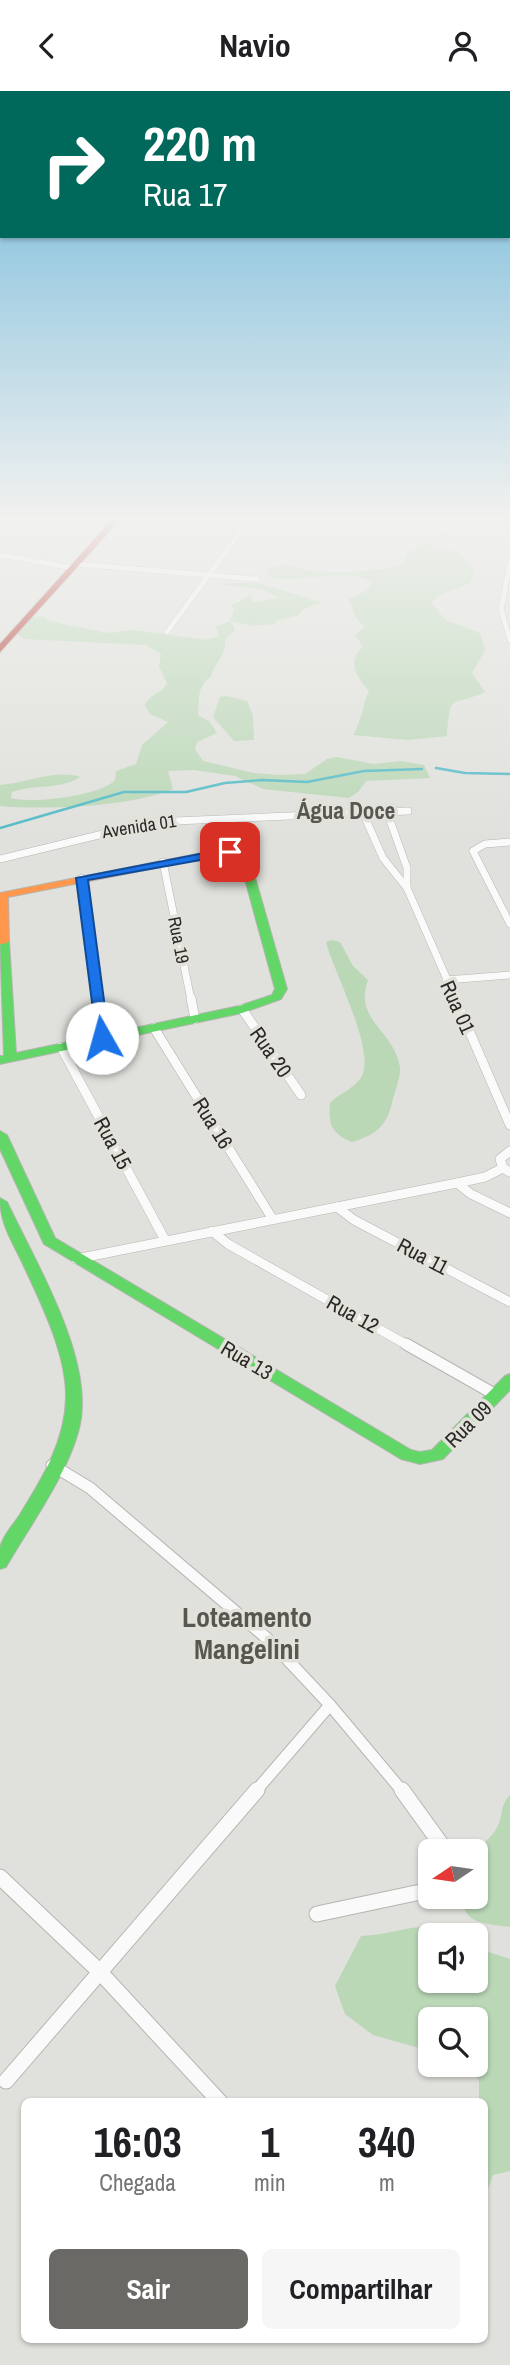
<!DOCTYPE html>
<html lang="pt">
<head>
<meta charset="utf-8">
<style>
	body { margin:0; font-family:"Archivo Narrow",sans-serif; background:#f6f6f6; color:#202124; height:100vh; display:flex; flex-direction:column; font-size:26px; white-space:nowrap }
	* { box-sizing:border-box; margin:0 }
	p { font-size:23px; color:#757577 }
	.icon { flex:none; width:38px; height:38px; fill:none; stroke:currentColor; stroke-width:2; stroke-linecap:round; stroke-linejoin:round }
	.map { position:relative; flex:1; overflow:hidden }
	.panel { position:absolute; left:21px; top:2007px; width:467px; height:245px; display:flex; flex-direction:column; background:#fff; border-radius:10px; box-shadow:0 2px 5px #0004 }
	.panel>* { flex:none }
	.top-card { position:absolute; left:0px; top:0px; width:511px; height:147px; box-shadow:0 2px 5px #0004; background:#00695c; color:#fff; overflow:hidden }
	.needle { width:46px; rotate:257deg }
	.fabs { position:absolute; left:418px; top:1748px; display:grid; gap:14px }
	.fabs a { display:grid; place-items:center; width:70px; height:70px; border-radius:10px; background:#fff; box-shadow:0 2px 5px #0004; font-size:35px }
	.pin { position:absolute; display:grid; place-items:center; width:60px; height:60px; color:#fff; margin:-30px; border-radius:14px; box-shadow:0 4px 10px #0006 }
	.me { position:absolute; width:77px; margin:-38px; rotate:353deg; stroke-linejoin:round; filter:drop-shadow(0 0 5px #0008) }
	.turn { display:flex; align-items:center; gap:24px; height:147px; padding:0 28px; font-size:32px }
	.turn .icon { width:91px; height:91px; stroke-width:2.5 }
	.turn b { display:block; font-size:49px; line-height:60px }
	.eta { display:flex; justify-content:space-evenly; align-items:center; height:119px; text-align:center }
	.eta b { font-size:42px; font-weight:700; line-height:49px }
	.cta { display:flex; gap:14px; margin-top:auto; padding:14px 28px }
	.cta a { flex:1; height:80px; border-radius:10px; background:#6a6966; color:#fff; font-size:28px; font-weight:700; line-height:80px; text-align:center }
	.cta a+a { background:#f6f6f6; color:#202124 }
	header { display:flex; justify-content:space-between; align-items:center; height:91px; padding:0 28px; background:#fff; font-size:32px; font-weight:700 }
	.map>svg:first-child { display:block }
	.green { fill:#bad7b6 }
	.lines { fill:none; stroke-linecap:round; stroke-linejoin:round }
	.stream { stroke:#51bac6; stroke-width:2.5 }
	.street-far4-casing { stroke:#b5b5b2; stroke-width:6 }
	.street-far3-casing { stroke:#b5b5b2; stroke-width:8 }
	.street-far2-casing { stroke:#b5b5b2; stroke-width:10 }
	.street-far1-casing { stroke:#b5b5b2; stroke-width:13 }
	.street-casing { stroke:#b5b5b2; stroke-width:17 }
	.fast-casing { stroke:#b5b5b2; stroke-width:2 }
	.slow-casing { stroke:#b5b5b2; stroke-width:2 }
	.jam-casing { stroke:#b5b5b2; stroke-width:2 }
	.street-far4 { stroke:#fafafa; stroke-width:5 }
	.street-far3 { stroke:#fafafa; stroke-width:7 }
	.street-far2 { stroke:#fafafa; stroke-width:9 }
	.street-far1 { stroke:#fafafa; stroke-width:11 }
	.street { stroke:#fafafa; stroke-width:15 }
	.fast { fill:#63d668; fill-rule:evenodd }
	.slow { fill:#ff974d; fill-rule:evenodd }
	.jam { fill:#b3261e; fill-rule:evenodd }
	.route { fill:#1a73e8; stroke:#114b97; stroke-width:2 }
	.labels { text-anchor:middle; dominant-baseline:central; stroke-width:7; stroke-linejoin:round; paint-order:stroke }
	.far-street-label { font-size:18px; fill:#2a2927; stroke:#e2e1da }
	.street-label { font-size:21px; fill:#2a2927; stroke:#e2e1da }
	.far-district-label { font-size:23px; font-weight:bold; fill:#585651; stroke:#e2e1da }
	.near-neighbourhood-label { font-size:28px; font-weight:bold; fill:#585651; stroke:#e2e1da }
</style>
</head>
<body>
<header><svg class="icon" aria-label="back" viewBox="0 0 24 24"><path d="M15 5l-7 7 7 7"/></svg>Navio<svg class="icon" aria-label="person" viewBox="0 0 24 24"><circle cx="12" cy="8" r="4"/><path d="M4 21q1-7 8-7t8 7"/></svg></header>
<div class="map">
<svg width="510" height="2274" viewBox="0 0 510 2274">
	<rect width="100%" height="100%" fill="#e0e0dc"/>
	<g class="green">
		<path d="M 423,452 L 459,461 L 475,480 L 470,492 L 440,504 L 431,511 L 445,529 L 480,542 L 485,559 L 472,582 L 485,601 C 449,617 451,600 447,645 L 408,649 L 353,644 C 362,629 362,615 369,600 C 356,585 347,571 363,555 L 355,544 L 365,536 L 356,527 L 349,508 L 369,498 L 372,491 C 341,475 301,494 269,486 L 267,480 C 284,467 298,478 315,481 C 332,484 387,479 404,473 L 406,463 Z"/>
		<path d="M 228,492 L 257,492 L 322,511 L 304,518 L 298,525 L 278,529 L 275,533 L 252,535 L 231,530 L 235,539 L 225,548 C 227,565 214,571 211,586 C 196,595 200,609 198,624 L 210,631 L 217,642 L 197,651 L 195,658 L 203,670 L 254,682 L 279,684 L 305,683 L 327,668 L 337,666 L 374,673 L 401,670 L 424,674 L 430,687 L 366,690 L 358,701 L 349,707 L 263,698 L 235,685 L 194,679 L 168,680 L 173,698 C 130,716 47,719 0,715 L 0,694 C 27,692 54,678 80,686 C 60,699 34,693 12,701 L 11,707 C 31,713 101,705 115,689 L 116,680 L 136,673 L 142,654 L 168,631 L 150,623 L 145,615 C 147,604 162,603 167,592 L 159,576 L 161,563 L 146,554 L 24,548 L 16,542 L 29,527 L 43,525 L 49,530 L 107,542 L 132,539 L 207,549 L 219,545 L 216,536 L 230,530 L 234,520 L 232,514 L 253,503 L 251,509 L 254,511 L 278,507 L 262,498 L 224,494 Z"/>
		<path d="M 226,605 L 247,610 L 253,625 L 254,649 L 234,650 L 213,626 L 220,606 Z"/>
		<path d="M 332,849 L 340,851 L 353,875 L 368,889 C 353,929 394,939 400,976 C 401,986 394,1002 392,1012 C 386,1036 375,1044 352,1051 C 332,1043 328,1033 330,1012 C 339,1003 353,998 360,988 C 379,964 333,880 326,851 Z"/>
		<path d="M 510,1704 L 510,1836 C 490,1833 460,1834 464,1806 L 476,1806 L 475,1760 C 484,1752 495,1744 499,1732 C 503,1721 501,1713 510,1704 Z"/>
		<path d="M 431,1835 L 450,1844 L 430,1844 L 430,1890 L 476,1890 L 476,1857 L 510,1868 L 510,2080 L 493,2084 L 485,2106 L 485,2011 L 479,2011 L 479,1990 L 469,1974 L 476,1974 L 476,1928 L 430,1928 L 430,1960 L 373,1944 L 345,1923 L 335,1895 L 361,1845 C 386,1844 406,1836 431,1835 Z"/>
	</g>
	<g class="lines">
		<g class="stream">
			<path d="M 436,677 L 465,682 L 510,683"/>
			<path d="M 0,737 L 124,701 L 186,701 L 225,692 L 262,689 L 307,691 L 364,680 L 422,678"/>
		</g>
		<defs>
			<g id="street-far4">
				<path d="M 401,430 L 443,438 L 485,430"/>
				<path d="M 0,464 L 73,477"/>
				<path d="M 510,472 L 501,518 L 510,549"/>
				<path d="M 76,473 L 257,488"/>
				<path d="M 167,541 L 243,437"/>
			</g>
			<g id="street-far3">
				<path d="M 387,721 L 407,777 L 407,797"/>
				<path d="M 363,722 L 383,767 L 407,797 L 456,909"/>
				<path d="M 510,751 L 485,753 L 473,760 L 510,833"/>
				<path d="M 0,768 L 152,731 L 408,720"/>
				<path d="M 163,771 L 191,909"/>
				<path d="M 82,787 L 97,909"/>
				<path d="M 446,889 L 510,884"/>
			</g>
			<g id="street-far2">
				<path d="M 97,907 L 102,947"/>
				<path d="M 191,907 L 195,928"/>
				<path d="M 455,907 L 510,1034"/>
				<path d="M 242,918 L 301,1004"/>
				<path d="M 154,937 L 272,1127"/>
				<path d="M 61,956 L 165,1149"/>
				<path d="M 510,1060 L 500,1068 L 503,1077 L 510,1081"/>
				<path d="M 457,1092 L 471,1103 L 510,1122"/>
				<path d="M 337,1116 L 354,1129 L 510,1211"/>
				<path d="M 212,1140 L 228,1153 L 409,1255"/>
				<path d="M 76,1168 L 457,1092 L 485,1086 L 503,1077"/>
			</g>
			<g id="street-far1">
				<path d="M 406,1253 L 496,1304"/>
				<path d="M 52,1374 L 90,1397 L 270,1550 L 330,1614 L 403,1701"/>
				<path d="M 255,1701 L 330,1614"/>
			</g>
			<g id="street">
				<path d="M 402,1699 L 446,1760"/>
				<path d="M 0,1786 L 99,1880 L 220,2011"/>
				<path d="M 317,1823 L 430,1799"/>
				<path d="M 6,1990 L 257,1699"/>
			</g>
			<g id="fast">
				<path d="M 236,759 L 250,769 L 287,898 L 281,908 L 242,922 L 0,973 L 0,965 L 4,965 L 0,847 L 7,848 L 9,850 L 16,962 L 239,915 L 272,904 L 275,898 L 240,770 L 234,765 L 207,767 L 202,764 L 207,761 Z"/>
				<path d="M 0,1040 L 7,1044 L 55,1147 L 411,1359 L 420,1361 L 432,1359 L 505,1285 L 510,1283 L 510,1299 L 443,1368 L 420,1373 L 401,1368 L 44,1153 L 0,1058 Z"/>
				<path d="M 0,1107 L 7,1111 C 35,1170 90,1261 81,1327 C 74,1375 30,1434 6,1476 L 0,1478 C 0,1471 0,1463 0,1457 C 2,1446 13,1434 19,1425 C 42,1388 65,1351 66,1307 C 67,1263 40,1210 22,1171 C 11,1148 0,1132 0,1107 Z"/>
			</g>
			<path id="slow" d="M 207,761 L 211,762 L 211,766 L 8,806 L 9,850 L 7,852 L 0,853 L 0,802 Z"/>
			<path id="jam" d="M 111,430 L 119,430 L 0,561 L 0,553 Z"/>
		</defs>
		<use href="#street-far4" class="street-far4-casing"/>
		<use href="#street-far3" class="street-far3-casing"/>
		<use href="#street-far2" class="street-far2-casing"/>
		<use href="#street-far1" class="street-far1-casing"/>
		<use href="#street" class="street-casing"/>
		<use href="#fast" class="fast-casing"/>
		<use href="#slow" class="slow-casing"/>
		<use href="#jam" class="jam-casing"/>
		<use href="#street-far4" class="street-far4"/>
		<use href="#street-far3" class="street-far3"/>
		<use href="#street-far2" class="street-far2"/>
		<use href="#street-far1" class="street-far1"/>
		<use href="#street" class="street"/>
		<use href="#fast" class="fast"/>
		<use href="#slow" class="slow"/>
		<use href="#jam" class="jam"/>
	</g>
	<linearGradient id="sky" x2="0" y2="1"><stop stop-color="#6bb6da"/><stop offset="0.57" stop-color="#f1f1ef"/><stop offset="1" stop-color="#f1f1ef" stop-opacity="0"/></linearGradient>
	<rect width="510" height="748" fill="url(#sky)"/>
	<path class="route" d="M 230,757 L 236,761 L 234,763 L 88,789 L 109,947 L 97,950 L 76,787 Z"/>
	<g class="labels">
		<g class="far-street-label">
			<text transform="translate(139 735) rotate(-9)">Avenida 01</text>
			<text transform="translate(179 849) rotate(79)">Rua 19</text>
		</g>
		<g class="street-label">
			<text transform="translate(458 916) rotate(66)">Rua 01</text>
			<text transform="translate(271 961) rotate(55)">Rua 20</text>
			<text transform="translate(213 1032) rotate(58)">Rua 16</text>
			<text transform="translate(113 1052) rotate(62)">Rua 15</text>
			<text transform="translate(423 1165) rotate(28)">Rua 11</text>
			<text transform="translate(353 1223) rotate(29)">Rua 12</text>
			<text transform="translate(247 1269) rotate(31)">Rua 13</text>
			<text transform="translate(468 1333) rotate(-45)">Rua 09</text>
		</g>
		<g class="far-district-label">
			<text x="346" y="719">Água Doce</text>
		</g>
		<g class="near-neighbourhood-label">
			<text x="247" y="1526">Loteamento<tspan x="247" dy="32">Mangelini</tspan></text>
		</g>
	</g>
</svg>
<div class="fabs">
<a><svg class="needle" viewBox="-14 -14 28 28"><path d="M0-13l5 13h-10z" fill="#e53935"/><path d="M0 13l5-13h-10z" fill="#757577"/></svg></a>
<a><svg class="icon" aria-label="sound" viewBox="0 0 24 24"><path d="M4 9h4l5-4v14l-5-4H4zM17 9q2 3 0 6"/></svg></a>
<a><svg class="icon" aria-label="search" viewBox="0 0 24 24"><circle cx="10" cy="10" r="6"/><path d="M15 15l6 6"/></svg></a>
</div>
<div class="pin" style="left:230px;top:761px;background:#d93025"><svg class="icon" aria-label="arrive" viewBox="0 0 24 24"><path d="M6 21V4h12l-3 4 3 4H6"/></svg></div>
<svg class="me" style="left:102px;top:947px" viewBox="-20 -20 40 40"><circle r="19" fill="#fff"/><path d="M0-13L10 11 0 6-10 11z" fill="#1a73e8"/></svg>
<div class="top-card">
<div class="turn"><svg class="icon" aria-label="right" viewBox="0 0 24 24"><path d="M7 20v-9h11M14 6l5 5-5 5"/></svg><div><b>220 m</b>Rua 17</div></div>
</div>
<section class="panel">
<div class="eta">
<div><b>16:03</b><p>Chegada</p></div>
<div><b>1</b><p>min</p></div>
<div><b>340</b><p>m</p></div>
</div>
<div class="cta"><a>Sair</a><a>Compartilhar</a></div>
</section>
</div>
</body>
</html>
